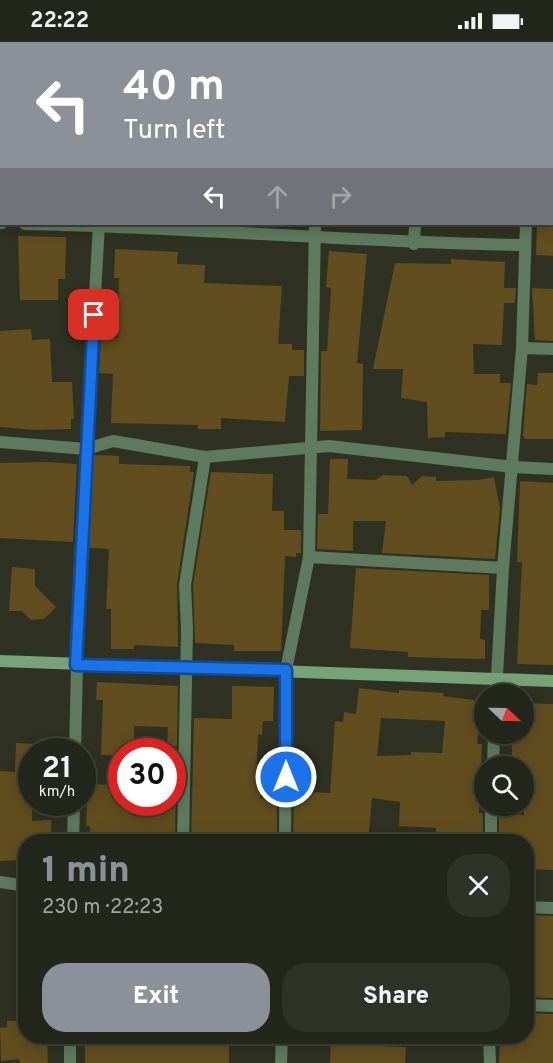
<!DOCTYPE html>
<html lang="en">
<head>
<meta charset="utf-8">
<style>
	body { margin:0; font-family:Overpass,sans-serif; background:#2f3227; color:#f1f3f6; height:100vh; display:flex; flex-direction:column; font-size:22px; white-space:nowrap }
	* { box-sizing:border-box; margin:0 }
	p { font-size:20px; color:#a3a5a2 }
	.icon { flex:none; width:33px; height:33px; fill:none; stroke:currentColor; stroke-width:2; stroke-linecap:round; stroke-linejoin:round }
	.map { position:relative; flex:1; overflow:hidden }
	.details { position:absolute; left:18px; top:792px; width:516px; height:210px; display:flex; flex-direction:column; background:#23261a; border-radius:24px; box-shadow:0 3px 15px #0003,0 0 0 2px #404339 }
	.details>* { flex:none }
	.hud { position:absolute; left:0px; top:0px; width:554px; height:183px; box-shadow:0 3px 15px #0003,0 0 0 2px #404339; background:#8c9099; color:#fff; overflow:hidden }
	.needle { width:39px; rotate:112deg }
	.fabs { position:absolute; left:474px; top:642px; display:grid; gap:12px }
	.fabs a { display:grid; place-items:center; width:60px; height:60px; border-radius:50%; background:#23261a; box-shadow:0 3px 15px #0003,0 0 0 2px #404339; font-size:30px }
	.speed { position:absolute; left:18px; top:696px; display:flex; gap:12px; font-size:30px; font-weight:700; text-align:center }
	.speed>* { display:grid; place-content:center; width:78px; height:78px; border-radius:50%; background:#23261a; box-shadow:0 3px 15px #0003,0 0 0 2px #404339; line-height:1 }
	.speed small { font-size:15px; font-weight:400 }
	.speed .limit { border:9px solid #d22; background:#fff; color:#111 }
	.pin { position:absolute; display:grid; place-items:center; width:51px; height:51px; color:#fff; margin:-26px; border-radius:12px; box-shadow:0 3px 9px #0006 }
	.me { position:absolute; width:66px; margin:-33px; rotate:0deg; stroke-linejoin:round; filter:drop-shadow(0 0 4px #0008) }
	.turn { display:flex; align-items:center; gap:21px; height:126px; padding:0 24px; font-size:27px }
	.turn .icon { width:78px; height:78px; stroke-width:2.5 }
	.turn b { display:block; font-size:42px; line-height:51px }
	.lanes { display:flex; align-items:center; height:57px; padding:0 24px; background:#0003; justify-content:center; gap:30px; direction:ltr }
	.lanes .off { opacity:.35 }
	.round { display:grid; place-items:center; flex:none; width:63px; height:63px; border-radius:24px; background:#2f3227 }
	.head { display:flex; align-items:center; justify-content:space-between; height:102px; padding:0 24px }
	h1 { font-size:36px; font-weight:800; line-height:45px; color:#8c9099 }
	.cta { display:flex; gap:12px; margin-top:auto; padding:12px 24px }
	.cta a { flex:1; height:69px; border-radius:24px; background:#8c9099; color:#fff; font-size:24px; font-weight:800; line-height:69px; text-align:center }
	.cta a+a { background:#2f3227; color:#f1f3f6 }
	.status { display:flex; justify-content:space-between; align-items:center; height:42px; padding:0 30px; background:#23261a; direction:ltr }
	.status svg { height:16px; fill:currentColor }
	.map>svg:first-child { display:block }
	.building { fill:#614d1e; fill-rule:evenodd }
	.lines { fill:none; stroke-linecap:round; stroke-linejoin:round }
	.street { stroke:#5e7a5f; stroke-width:12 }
	.secondary { stroke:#77a378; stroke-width:12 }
	.route-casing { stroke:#114b97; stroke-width:15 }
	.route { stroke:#1a73e8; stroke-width:10 }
</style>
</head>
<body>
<div class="status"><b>22:22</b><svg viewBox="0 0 49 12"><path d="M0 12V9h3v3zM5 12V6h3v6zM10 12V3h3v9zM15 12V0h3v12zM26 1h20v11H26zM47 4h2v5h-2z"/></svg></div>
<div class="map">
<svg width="553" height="1021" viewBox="0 0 553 1021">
	<rect width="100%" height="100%" fill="#2f3222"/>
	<g class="building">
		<path d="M 537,182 L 553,182 L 553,214 L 536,213 Z"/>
		<path d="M 18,194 L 66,195 L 65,237 L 58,237 L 58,258 L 20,258 Z"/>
		<path d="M 115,207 L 178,210 L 177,222 L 205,223 L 204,241 L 282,244 L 278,302 L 292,302 L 292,308 L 304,308 L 304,334 L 289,334 L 285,380 L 221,376 L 221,387 L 197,387 L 198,383 L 111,381 L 113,332 L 99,331 L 101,295 L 118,296 L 119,236 L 114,236 Z"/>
		<path d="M 329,209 L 367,212 L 357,321 L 363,322 L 362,388 L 320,389 L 321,309 L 327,309 L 331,246 L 326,245 Z"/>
		<path d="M 451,217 L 505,220 L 504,246 L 516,246 L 515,261 L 504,261 L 502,303 L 473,302 L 474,332 L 500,332 L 500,341 L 511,341 L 506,392 L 445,390 L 445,395 L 428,396 L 427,360 L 401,356 L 403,327 L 373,327 L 395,221 L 451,222 Z"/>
		<path d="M 532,246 L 553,247 L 553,299 L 535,298 Z"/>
		<path d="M 31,287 L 32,298 L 50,297 L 52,340 L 72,340 L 74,377 L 71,377 L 71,387 L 35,388 L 0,385 L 0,289 Z"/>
		<path d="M 538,331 L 553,331 L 553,397 L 525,397 L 523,393 L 527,342 L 537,343 Z"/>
		<path d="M 94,413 L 119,414 L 119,422 L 190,424 L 190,430 L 194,430 L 177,542 L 178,605 L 134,603 L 134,607 L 111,607 L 111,567 L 106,567 L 109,507 L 89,506 Z"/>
		<path d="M 330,417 L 348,417 L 347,437 L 375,438 L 383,433 L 407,434 L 412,443 L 422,434 L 436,435 L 436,439 L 479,438 L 494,435 L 500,466 L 495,517 L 382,511 L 386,479 L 353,479 L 353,509 L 317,507 L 318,472 L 328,472 Z"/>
		<path d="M 48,420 L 77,422 L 73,500 L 0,496 L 0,421 Z"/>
		<path d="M 211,430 L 273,432 L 272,469 L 284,469 L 284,488 L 301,488 L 301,511 L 296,511 L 296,515 L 285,514 L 281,609 L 234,609 L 234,603 L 195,601 L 193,543 Z"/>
		<path d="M 520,439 L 553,441 L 553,623 L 517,622 L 522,520 L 517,520 Z"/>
		<path d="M 12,525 L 35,527 L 35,544 L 56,565 L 44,577 L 31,578 L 22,569 L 9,569 Z"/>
		<path d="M 356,526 L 489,533 L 489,568 L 481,568 L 480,597 L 485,598 L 485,617 L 408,615 L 408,610 L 350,606 Z"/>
		<path d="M 97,640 L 178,644 L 177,704 L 167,704 L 168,685 L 134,684 L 134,710 L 122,710 L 122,713 L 101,713 L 103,658 L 96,658 Z"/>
		<path d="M 232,644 L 274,645 L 273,679 L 263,679 L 262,693 L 258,692 L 256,742 L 261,742 L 260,756 L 277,757 L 277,800 L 191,800 L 194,676 L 232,677 Z"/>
		<path d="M 359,646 L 399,651 L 399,648 L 444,651 L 443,654 L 482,659 L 477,702 L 482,702 L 479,771 L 483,771 L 483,800 L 441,800 L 441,791 L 436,791 L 436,786 L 399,784 L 400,760 L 372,756 L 368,800 L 293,800 L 294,749 L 330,751 L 335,679 L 343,680 L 344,670 L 356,672 ZM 381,676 L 445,679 L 442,711 L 411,710 L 411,713 L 377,714 Z"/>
		<path d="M 524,661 L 553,662 L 553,828 L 526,827 L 526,800 L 499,800 L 499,772 L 524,773 L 524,724 L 512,724 L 512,692 L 524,692 Z"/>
		<path d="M 16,701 L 32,702 L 32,779 L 51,778 L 51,800 L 26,800 L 26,818 L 0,819 L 0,729 L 15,730 Z"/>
		<path d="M 172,741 L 176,742 L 175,800 L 104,800 L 104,797 L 90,797 L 90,784 L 86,784 L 88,742 L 116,743 L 115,760 L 172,760 Z"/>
		<path d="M 529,873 L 553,874 L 553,956 L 526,955 L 526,889 L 529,889 Z"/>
		<path d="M 526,971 L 553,972 L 553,1021 L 499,1021 L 500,994 L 526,994 Z"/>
		<path d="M 7,979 L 26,979 L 26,994 L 47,994 L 48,1021 L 20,1021 L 19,1017 L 1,1019 L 0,986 L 7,985 Z"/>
		<path d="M 85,994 L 229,995 L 229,1021 L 85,1021 Z"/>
		<path d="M 331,994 L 382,994 L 382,1004 L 406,1005 L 405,1021 L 330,1021 Z"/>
	</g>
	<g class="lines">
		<g class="street">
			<path d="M 115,2 L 115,0"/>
			<path d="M 335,2 L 335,0"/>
			<path d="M 436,2 L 437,0"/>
			<path d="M 552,2 L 552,0"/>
			<path d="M 0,181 L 2,181"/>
			<path d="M 25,182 C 192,185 358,201 525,203"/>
			<path d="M 414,202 L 415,182"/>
			<path d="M 522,306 L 553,307"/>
			<path d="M 0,400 L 86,407 L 113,399 L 205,415 L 329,404 L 513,425 L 553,427"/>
			<path d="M 309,515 L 503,526"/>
			<path d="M 496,652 L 503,526 L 522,306 L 526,182"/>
			<path d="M 75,710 L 79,538 L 99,182"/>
			<path d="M 493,724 L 494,692"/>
			<path d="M 73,800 L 74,760"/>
			<path d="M 183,800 L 187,587 L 185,543 L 205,415"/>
			<path d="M 285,800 L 286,628 L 309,515 L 315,182"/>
			<path d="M 491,800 L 491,764"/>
			<path d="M 0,840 L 26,844"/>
			<path d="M 526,865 L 553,866"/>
			<path d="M 526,963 L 553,964"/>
			<path d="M 70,994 L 70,1021"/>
			<path d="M 489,994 L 490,1021"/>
			<path d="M 281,1021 L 282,994"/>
		</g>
		<path class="secondary" d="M 0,619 L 553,639"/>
	</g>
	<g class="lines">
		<defs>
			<path id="route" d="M 94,273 L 76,623 L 286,628 L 286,735"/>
		</defs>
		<use href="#route" class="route-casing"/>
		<use href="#route" class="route"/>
	</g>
</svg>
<div class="fabs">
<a><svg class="needle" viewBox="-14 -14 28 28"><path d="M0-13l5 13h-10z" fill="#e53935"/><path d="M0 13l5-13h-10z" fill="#a3a5a2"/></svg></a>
<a><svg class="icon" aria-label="search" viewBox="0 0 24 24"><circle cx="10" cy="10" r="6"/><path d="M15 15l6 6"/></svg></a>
</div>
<div class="speed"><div>21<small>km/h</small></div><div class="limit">30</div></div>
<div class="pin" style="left:94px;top:273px;background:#d93025"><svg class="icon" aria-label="arrive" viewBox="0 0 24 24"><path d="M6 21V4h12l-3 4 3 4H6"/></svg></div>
<svg class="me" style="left:286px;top:735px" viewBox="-20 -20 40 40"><circle r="17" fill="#1a73e8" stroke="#fff" stroke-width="3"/><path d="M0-11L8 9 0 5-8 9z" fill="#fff"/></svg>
<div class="hud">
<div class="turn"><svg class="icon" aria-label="left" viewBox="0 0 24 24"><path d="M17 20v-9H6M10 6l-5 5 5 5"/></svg><div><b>40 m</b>Turn left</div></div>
<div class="lanes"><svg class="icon" aria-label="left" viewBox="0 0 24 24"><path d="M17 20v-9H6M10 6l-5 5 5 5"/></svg><svg class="icon off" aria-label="ahead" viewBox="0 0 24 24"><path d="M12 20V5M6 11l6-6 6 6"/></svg><svg class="icon off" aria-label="right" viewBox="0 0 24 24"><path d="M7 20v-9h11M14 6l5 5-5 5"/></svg></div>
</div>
<section class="details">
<div class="head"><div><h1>1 min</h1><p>230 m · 22:23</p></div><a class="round"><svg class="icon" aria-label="close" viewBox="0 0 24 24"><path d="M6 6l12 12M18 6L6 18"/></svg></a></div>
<div class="cta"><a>Exit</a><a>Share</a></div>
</section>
</div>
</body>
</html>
